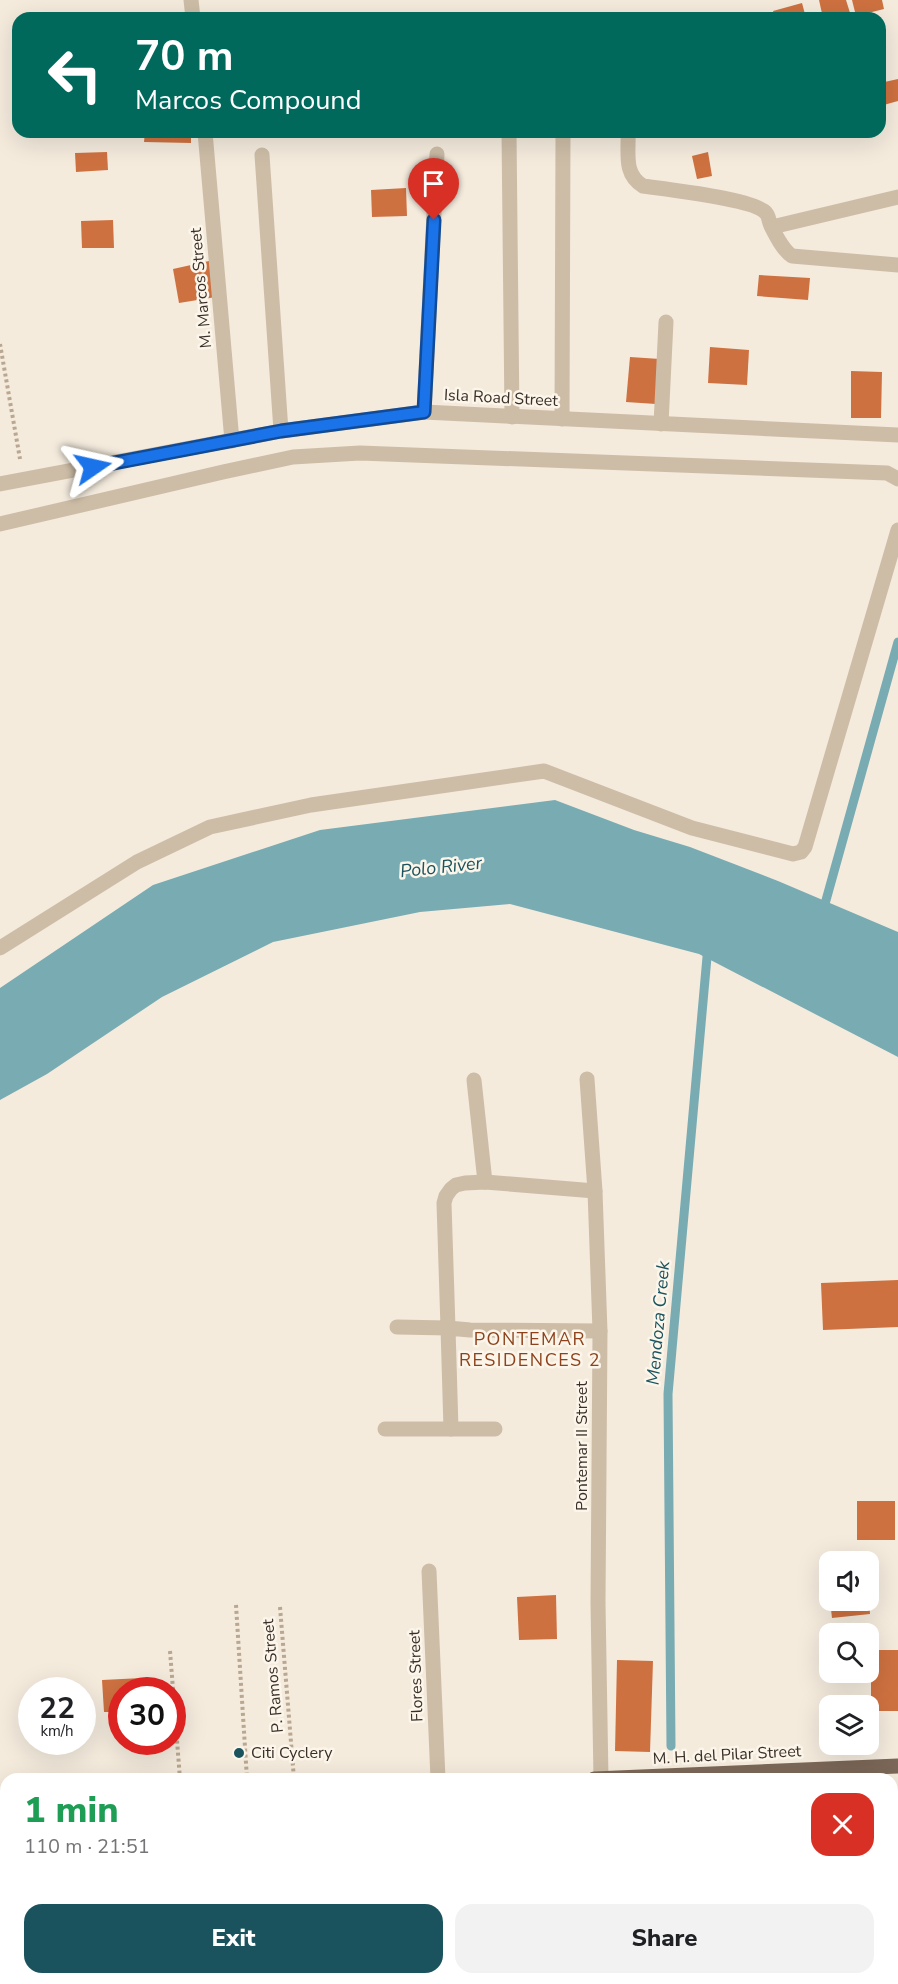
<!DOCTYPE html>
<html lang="en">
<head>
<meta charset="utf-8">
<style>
	body { margin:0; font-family:"Nunito Sans",sans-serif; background:#f2f2f2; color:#202124; height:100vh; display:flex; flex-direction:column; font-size:22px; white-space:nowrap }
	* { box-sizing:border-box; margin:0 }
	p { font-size:20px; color:#757577 }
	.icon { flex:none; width:33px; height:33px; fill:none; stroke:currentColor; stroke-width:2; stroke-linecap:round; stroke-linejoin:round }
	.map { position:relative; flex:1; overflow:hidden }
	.side { position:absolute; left:0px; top:1773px; width:898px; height:212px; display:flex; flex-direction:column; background:#fff; border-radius:18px 18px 0 0; box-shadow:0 6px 24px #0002 }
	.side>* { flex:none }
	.hud { position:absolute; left:12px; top:12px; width:874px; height:126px; border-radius:18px; box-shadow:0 6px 24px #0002; background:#00695c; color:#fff; overflow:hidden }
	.fabs { position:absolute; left:819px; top:1551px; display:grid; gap:12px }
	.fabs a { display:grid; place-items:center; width:60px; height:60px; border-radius:12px; background:#fff; box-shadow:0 6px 24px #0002; font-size:30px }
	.speed { position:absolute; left:18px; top:1677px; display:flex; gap:12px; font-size:30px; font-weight:700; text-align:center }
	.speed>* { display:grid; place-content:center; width:78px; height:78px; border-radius:50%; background:#fff; box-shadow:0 6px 24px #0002; line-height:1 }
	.speed small { font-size:15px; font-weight:400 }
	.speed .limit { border:9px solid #d22; background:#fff; color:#111 }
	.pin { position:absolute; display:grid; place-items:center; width:51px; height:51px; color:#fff; margin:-62px -26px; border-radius:50% 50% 50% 0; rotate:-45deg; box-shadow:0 0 6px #0007 }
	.pin .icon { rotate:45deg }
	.me { position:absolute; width:66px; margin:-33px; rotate:79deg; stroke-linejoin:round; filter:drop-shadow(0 0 4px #0008) }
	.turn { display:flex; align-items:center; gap:21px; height:126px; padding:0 24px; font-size:27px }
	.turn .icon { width:78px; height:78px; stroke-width:2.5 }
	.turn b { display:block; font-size:42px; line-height:51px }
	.round { display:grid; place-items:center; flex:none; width:63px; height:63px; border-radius:18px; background:#f2f2f2 }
	.overview { display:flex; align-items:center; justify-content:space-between; height:102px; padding:0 24px }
	h1 { font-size:36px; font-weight:800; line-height:45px; color:#1e9e55 }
	.cta { display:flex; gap:12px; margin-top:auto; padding:12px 24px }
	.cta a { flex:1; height:69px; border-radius:18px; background:#1a535e; color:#fff; font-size:24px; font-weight:800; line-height:69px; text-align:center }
	.cta a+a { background:#f2f2f2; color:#202124 }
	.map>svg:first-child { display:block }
	.water { fill:#79abb3 }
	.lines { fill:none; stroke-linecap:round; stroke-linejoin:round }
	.stream { stroke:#79abb3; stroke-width:9 }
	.building { fill:#ce7140 }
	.path { stroke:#b9a791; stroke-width:4; stroke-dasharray:3 3; stroke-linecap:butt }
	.minor { stroke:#cdbda7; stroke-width:15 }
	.major { stroke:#7c6858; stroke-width:15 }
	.route-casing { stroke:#114b97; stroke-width:15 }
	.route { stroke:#1a73e8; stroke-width:10 }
	.poi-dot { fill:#1a535e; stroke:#fbf5ea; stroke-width:2 }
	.labels { text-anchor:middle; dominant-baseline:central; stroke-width:5; stroke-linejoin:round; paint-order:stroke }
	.street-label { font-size:16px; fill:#392f28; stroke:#fbf5ea }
	.poi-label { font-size:16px; fill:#392f28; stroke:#fbf5ea; text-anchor:start }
	.water-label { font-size:18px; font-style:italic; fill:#1a535e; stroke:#fbf5ea }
	.neighbourhood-label { font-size:18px; letter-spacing:1.5px; fill:#8e421b; stroke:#fbf5ea }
</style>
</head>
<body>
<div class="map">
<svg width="898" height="1984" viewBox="0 0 898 1984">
	<rect width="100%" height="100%" fill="#f4ebdd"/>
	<path class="water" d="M 555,800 L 634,830 L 690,847 L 778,881 L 898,932 L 898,1057 L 699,954 L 510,904 L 420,912 L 273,942 L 162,997 L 47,1074 L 0,1100 L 0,988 L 153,885 L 320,830 Z"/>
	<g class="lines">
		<g class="stream">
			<path d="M 823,911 L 898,642"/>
			<path d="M 671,1746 L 668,1394 L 708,946"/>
		</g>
	</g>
	<g class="building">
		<path d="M 819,0 L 846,0 L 851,16 L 843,18 L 823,18 Z"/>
		<path d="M 852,0 L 882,0 L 884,9 L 856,16 Z"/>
		<path d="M 802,3 L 806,18 L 775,18 L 773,11 Z"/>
		<path d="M 898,79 L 898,101 L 880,106 L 880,83 Z"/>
		<path d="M 145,132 L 191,132 L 191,143 L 144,142 Z"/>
		<path d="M 107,152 L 108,170 L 76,172 L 75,153 Z"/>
		<path d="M 708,152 L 712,176 L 697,179 L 692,156 Z"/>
		<path d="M 406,188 L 407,216 L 372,217 L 371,190 Z"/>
		<path d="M 113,220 L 114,248 L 82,248 L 81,221 Z"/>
		<path d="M 209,261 L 216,297 L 179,303 L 173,269 Z"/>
		<path d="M 759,275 L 810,278 L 808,300 L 757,296 Z"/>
		<path d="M 710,347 L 749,350 L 747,385 L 708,383 Z"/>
		<path d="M 630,357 L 660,359 L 656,404 L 626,402 Z"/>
		<path d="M 851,371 L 882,372 L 881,418 L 851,418 Z"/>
		<path d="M 898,1280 L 898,1327 L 823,1330 L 821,1283 Z"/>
		<rect x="857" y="1501" width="38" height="39"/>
		<path d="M 556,1595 L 557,1639 L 519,1640 L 517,1597 Z"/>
		<path d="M 830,1600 L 869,1600 L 870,1614 L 832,1618 Z"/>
		<rect x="871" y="1650" width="27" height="61"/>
		<path d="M 617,1660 L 653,1661 L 650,1752 L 615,1751 Z"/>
		<path d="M 142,1678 L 143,1690 L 122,1690 L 122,1718 L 117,1718 L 117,1712 L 104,1712 L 102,1680 Z"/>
		<path d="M 0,1921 L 6,1921 L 6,1978 L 88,1978 L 88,1984 L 0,1984 Z"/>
		<path d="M 89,1978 L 169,1978 L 170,1984 L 90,1984 Z"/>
		<path d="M 640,1978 L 681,1978 L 682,1984 L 640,1984 Z"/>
	</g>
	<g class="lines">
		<g class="path">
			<path d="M 0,344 L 20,459"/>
			<path d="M 236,1605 L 247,1779"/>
			<path d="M 280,1607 L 294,1779"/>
			<path d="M 170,1651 L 180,1779"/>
		</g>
		<g class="minor">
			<path d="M 191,0 L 193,18"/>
			<path d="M 205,132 L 232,441"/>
			<path d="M 509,132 L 512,417"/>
			<path d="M 628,132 C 629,153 623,174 643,186 C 664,189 755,199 766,213 C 769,216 769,222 771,226 C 776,236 783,250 792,256 L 898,265"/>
			<path d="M 262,155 L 281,431"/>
			<path d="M 772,227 L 898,197"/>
			<path d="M 424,412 L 437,154"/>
			<path d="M 562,419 L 563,132"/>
			<path d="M 661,424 L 666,322"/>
			<path d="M 0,484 L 281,431 L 424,412 L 898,435"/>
			<path d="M 0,524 L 223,472 L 293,457 L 360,453 L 887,473 L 898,479"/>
			<path d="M 0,948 L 137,862 L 210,827 L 311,805 L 544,771 L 692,828 L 793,854 L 801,852 L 805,847 L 898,530"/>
			<path d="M 587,1079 L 595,1191 L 600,1331 L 598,1603 L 601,1779"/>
			<path d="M 474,1080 L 485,1182"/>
			<path d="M 397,1327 L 448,1328 L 444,1203 L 446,1196 L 451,1189 L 456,1185 L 465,1183 L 485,1182 L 595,1191"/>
			<path d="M 385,1429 L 451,1429"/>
			<path d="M 495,1429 L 451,1429 L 448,1328 L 470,1330 L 600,1331"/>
			<path d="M 429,1571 L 438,1779"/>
			<path d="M 176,1978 L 176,1984"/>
			<path d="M 402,1978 L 402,1984"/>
			<path d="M 768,1978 L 768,1984"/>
		</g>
		<g class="major">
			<path d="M 594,1779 L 898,1766"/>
			<path d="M 0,1807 L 6,1807"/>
		</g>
	</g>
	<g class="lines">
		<defs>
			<path id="route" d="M 93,467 L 281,431 L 424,412 L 434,220"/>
		</defs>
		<use href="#route" class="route-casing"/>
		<use href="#route" class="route"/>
	</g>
	<circle class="poi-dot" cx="239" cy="1753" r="6"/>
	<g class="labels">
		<g class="street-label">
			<text transform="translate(201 288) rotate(-95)">M. Marcos Street</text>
			<text transform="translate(501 398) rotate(3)">Isla Road Street</text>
			<text transform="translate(582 1446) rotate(-90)">Pontemar II Street</text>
			<text transform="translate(273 1676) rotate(-95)">P. Ramos Street</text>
			<text transform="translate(416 1676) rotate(-92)">Flores Street</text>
			<text transform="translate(727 1755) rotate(-3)">M. H. del Pilar Street</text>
		</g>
		<g class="poi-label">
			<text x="251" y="1753">Citi Cyclery</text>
		</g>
		<g class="water-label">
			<text transform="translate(441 867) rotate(-6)">Polo River</text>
			<text transform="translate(658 1323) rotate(-85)">Mendoza Creek</text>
		</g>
		<g class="neighbourhood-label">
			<text x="530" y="1339">PONTEMAR<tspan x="530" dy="21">RESIDENCES 2</tspan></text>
		</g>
	</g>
</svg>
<div class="fabs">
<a><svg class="icon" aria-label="sound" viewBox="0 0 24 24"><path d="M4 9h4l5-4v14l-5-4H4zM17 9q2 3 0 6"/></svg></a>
<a><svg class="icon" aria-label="search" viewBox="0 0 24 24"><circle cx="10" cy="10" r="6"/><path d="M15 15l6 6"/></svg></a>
<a><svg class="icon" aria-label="layers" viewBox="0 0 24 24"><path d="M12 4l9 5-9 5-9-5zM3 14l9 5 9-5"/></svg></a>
</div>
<div class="speed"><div>22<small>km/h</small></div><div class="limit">30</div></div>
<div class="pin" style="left:434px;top:220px;background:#d93025"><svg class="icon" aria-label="arrive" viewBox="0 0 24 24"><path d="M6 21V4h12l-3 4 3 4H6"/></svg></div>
<svg class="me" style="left:93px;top:467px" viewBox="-20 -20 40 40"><path d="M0-17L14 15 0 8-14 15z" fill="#1a73e8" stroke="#fff" stroke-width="4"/></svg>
<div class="hud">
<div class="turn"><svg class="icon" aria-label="left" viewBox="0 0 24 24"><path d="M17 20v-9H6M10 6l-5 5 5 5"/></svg><div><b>70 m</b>Marcos Compound</div></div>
</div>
<section class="side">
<div class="overview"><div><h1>1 min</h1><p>110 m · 21:51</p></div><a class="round" style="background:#d93025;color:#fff"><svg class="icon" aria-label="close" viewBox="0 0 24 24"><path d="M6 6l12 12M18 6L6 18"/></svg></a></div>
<div class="cta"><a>Exit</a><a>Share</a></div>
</section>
</div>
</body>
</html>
